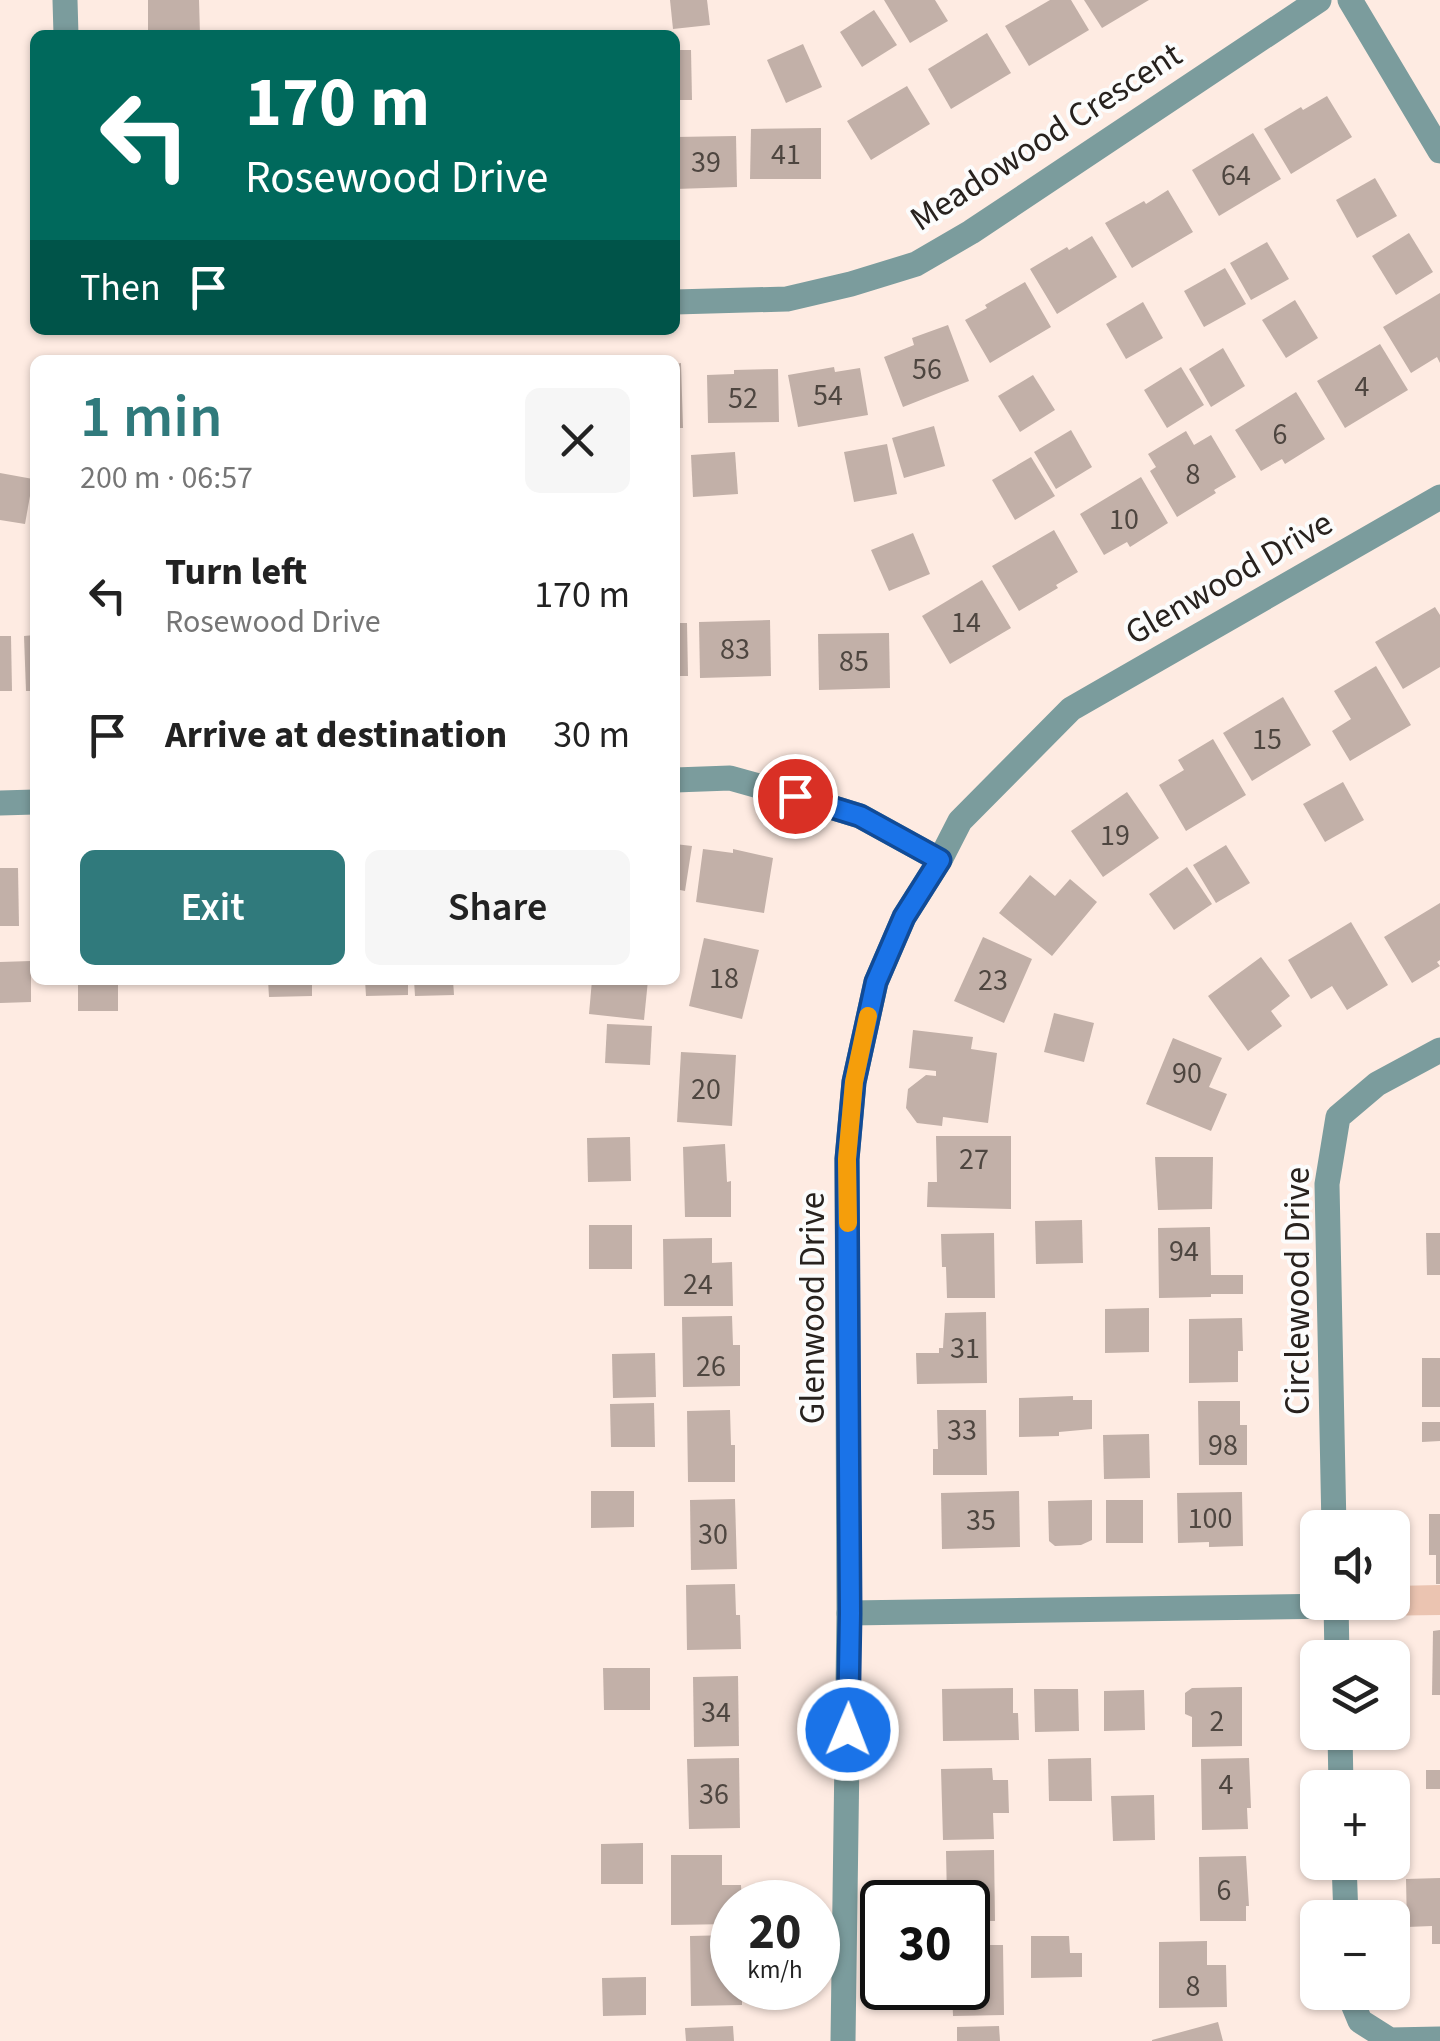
<!DOCTYPE html>
<html lang="en">
<head>
<meta charset="utf-8">
<style>
	body { margin:0; font-family:"Source Sans 3",sans-serif; background:#f6f6f6; color:#222; height:100vh; display:flex; flex-direction:column; font-size:38px; white-space:nowrap }
	* { box-sizing:border-box; margin:0 }
	p { font-size:32px; color:#767676 }
	.icon { flex:none; width:55px; height:55px; fill:none; stroke:currentColor; stroke-width:2; stroke-linecap:round; stroke-linejoin:round }
	.map { position:relative; flex:1; overflow:hidden }
	.details { position:absolute; left:30px; top:355px; width:650px; height:630px; display:flex; flex-direction:column; background:#fff; border-radius:15px; box-shadow:0 2px 8px #0004 }
	.details>* { flex:none }
	.banner { position:absolute; left:30px; top:30px; width:650px; height:305px; border-radius:15px; box-shadow:0 2px 8px #0004; background:#00695c; color:#fff; overflow:hidden }
	.tools { position:absolute; left:1300px; top:1510px; display:grid; gap:20px }
	.tools a { display:grid; place-items:center; width:110px; height:110px; border-radius:15px; background:#fff; box-shadow:0 2px 8px #0004; font-size:50px }
	.speed { position:absolute; left:710px; top:1880px; display:flex; gap:20px; font-size:50px; font-weight:700; text-align:center }
	.speed>* { display:grid; place-content:center; width:130px; height:130px; border-radius:50%; background:#fff; box-shadow:0 2px 8px #0004; line-height:1 }
	.speed small { font-size:25px; font-weight:400 }
	.speed .limit { border:5px solid #111; border-radius:15px; background:#fff; color:#111 }
	.pin { position:absolute; display:grid; place-items:center; width:85px; height:85px; color:#fff; margin:-42px; border:5px solid #fff; border-radius:50%; box-shadow:0 2px 10px #0007 }
	.me { position:absolute; width:110px; margin:-55px; rotate:1deg; stroke-linejoin:round; filter:drop-shadow(0 0 8px #0008) }
	.turn { display:flex; align-items:center; gap:35px; height:210px; padding:0 50px; font-size:45px }
	.turn .icon { width:130px; height:130px; stroke-width:2.5 }
	.turn b { display:block; font-size:70px; line-height:85px }
	.then { display:flex; align-items:center; height:95px; padding:0 50px; background:#0003; gap:20px; font-size:38px }
	.round { display:grid; place-items:center; flex:none; width:105px; height:105px; border-radius:15px; background:#f6f6f6 }
	.overview { display:flex; align-items:center; justify-content:space-between; height:170px; padding:0 50px }
	h1 { font-size:60px; font-weight:600; line-height:75px; color:#307a7c }
	.cta { display:flex; gap:20px; margin-top:auto; padding:20px 50px }
	.cta a { flex:1; height:115px; border-radius:15px; background:#307a7c; color:#fff; font-size:40px; font-weight:600; line-height:115px; text-align:center }
	.cta a+a { background:#f6f6f6; color:#222 }
	ul { padding:0; list-style:none }
	li { display:flex; align-items:center; gap:30px; height:140px; padding:0 50px }
	li div { flex:1 }
	li b { display:block; font-size:38px }
	li em { font-style:normal }
	.map>svg:first-child { display:block }
	.green { fill:#ebc4b1 }
	.building { fill:#c2b0a8 }
	.lines { fill:none; stroke-linecap:round; stroke-linejoin:round }
	.minor { stroke:#7b9c9d; stroke-width:25 }
	.route-casing { stroke:#114b97; stroke-width:25 }
	.route { stroke:#1a73e8; stroke-width:18 }
	.slow { stroke:#f59e0b; stroke-width:18 }
	.labels { text-anchor:middle; dominant-baseline:central; stroke-width:8; stroke-linejoin:round; paint-order:stroke }
	.number-label { font-size:30px; fill:#4e4640 }
	.street-label { font-size:35px; fill:#28221e; stroke:#fcfcfc }
</style>
</head>
<body>
<div class="map">
<svg width="1440" height="2041" viewBox="0 0 1440 2041">
	<rect width="100%" height="100%" fill="#feebe2"/>
	<path class="green" d="M 1440,1585 L 1440,1615 L 1369,1616 L 1368,1603 L 1392,1602 L 1393,1586 Z"/>
	<g class="building">
		<path d="M 148,0 L 199,0 L 200,35 L 148,35 Z"/>
		<path d="M 670,0 L 707,0 L 710,25 L 673,29 Z"/>
		<path d="M 884,0 L 935,0 L 948,21 L 910,43 Z"/>
		<path d="M 1050,0 L 1071,0 L 1089,30 L 1029,66 L 1005,26 Z"/>
		<path d="M 1084,0 L 1149,0 L 1102,28 Z"/>
		<path d="M 874,10 L 897,45 L 862,67 L 840,32 Z"/>
		<path d="M 987,33 L 1011,73 L 951,109 L 928,69 Z"/>
		<path d="M 803,44 L 822,87 L 786,103 L 767,60 Z"/>
		<path d="M 675,50 L 691,50 L 692,100 L 675,100 Z"/>
		<path d="M 907,86 L 930,124 L 871,160 L 847,121 Z"/>
		<path d="M 1327,96 L 1352,137 L 1291,174 L 1264,129 L 1301,107 L 1303,110 Z"/>
		<path d="M 821,128 L 821,179 L 750,179 L 751,129 Z"/>
		<path d="M 1253,133 L 1281,179 L 1219,216 L 1192,170 Z"/>
		<path d="M 736,136 L 737,187 L 675,189 L 675,137 Z"/>
		<path d="M 1375,178 L 1397,216 L 1357,238 L 1336,200 Z"/>
		<path d="M 1168,190 L 1193,232 L 1132,268 L 1105,223 L 1144,201 L 1146,204 Z"/>
		<path d="M 1409,233 L 1433,272 L 1396,295 L 1372,256 Z"/>
		<path d="M 1092,236 L 1117,277 L 1057,314 L 1030,269 L 1067,247 L 1069,250 Z"/>
		<path d="M 1267,242 L 1289,279 L 1251,300 L 1230,263 Z"/>
		<path d="M 1225,268 L 1246,304 L 1204,327 L 1184,291 Z"/>
		<path d="M 1025,282 L 1051,327 L 990,363 L 965,320 L 987,308 L 985,305 Z"/>
		<path d="M 1440,293 L 1440,363 L 1437,357 L 1411,373 L 1383,327 Z"/>
		<path d="M 1295,300 L 1318,338 L 1286,358 L 1262,320 Z"/>
		<path d="M 1143,302 L 1163,338 L 1126,359 L 1106,324 Z"/>
		<path d="M 948,325 L 969,381 L 903,407 L 884,357 L 914,345 L 912,338 Z"/>
		<path d="M 1380,344 L 1408,390 L 1345,428 L 1317,381 Z"/>
		<path d="M 1223,348 L 1245,386 L 1211,407 L 1189,369 Z"/>
		<path d="M 681,363 L 683,428 L 675,428 L 675,364 Z"/>
		<path d="M 834,367 L 835,372 L 860,368 L 868,415 L 798,427 L 788,375 Z"/>
		<path d="M 1181,367 L 1204,405 L 1167,428 L 1144,390 Z"/>
		<path d="M 778,369 L 779,422 L 708,423 L 707,375 L 734,374 L 734,370 Z"/>
		<path d="M 1033,375 L 1055,410 L 1020,432 L 998,396 Z"/>
		<path d="M 1296,392 L 1325,439 L 1285,464 L 1282,459 L 1261,471 L 1235,430 Z"/>
		<path d="M 934,426 L 945,466 L 904,478 L 892,438 Z"/>
		<path d="M 1071,430 L 1092,467 L 1056,489 L 1034,452 Z"/>
		<path d="M 1186,431 L 1194,445 L 1211,435 L 1236,477 L 1214,490 L 1216,493 L 1177,517 L 1150,471 L 1156,467 L 1148,454 Z"/>
		<path d="M 887,444 L 897,494 L 854,502 L 844,452 Z"/>
		<path d="M 735,452 L 738,494 L 693,497 L 691,455 Z"/>
		<path d="M 1031,457 L 1055,496 L 1015,520 L 992,480 Z"/>
		<path d="M 0,473 L 33,479 L 25,524 L 0,520 Z"/>
		<path d="M 1141,477 L 1168,523 L 1130,547 L 1127,542 L 1104,555 L 1080,514 Z"/>
		<path d="M 1054,530 L 1078,572 L 1056,585 L 1058,588 L 1019,611 L 992,566 Z"/>
		<path d="M 913,533 L 930,574 L 889,591 L 871,550 Z"/>
		<path d="M 982,580 L 1011,628 L 950,664 L 922,616 Z"/>
		<path d="M 1435,607 L 1440,615 L 1440,667 L 1403,689 L 1375,642 Z"/>
		<path d="M 770,620 L 771,676 L 700,678 L 699,622 Z"/>
		<path d="M 675,623 L 687,623 L 688,676 L 675,676 Z"/>
		<path d="M 889,633 L 890,688 L 819,690 L 818,634 Z"/>
		<path d="M 35,635 L 35,691 L 26,691 L 24,636 Z"/>
		<path d="M 0,636 L 11,636 L 12,691 L 0,691 Z"/>
		<path d="M 1376,666 L 1411,725 L 1350,761 L 1332,731 L 1351,719 L 1334,691 Z"/>
		<path d="M 1283,697 L 1311,745 L 1252,781 L 1223,733 Z"/>
		<path d="M 1213,739 L 1246,795 L 1186,831 L 1159,785 L 1184,770 L 1178,760 Z"/>
		<path d="M 1343,782 L 1364,820 L 1325,842 L 1303,804 Z"/>
		<path d="M 1127,792 L 1159,838 L 1103,877 L 1071,831 Z"/>
		<path d="M 675,844 L 692,846 L 685,891 L 675,889 Z"/>
		<path d="M 1226,845 L 1250,883 L 1216,903 L 1193,865 Z"/>
		<path d="M 703,849 L 733,853 L 733,849 L 773,858 L 764,913 L 696,902 Z"/>
		<path d="M 1187,867 L 1212,904 L 1174,930 L 1149,894 Z"/>
		<path d="M 0,868 L 18,868 L 19,926 L 0,926 Z"/>
		<path d="M 1030,875 L 1055,896 L 1070,879 L 1097,902 L 1052,956 L 999,913 Z"/>
		<path d="M 1440,903 L 1440,960 L 1437,962 L 1440,966 L 1412,983 L 1384,937 Z"/>
		<path d="M 1351,922 L 1388,985 L 1347,1010 L 1332,986 L 1311,999 L 1288,960 Z"/>
		<path d="M 983,937 L 1032,959 L 1004,1023 L 954,1001 Z"/>
		<path d="M 704,938 L 759,950 L 742,1019 L 689,1006 Z"/>
		<path d="M 1261,957 L 1290,996 L 1271,1011 L 1282,1026 L 1248,1051 L 1208,996 Z"/>
		<path d="M 31,961 L 31,1002 L 0,1003 L 0,962 Z"/>
		<rect x="78" y="980" width="40" height="31"/>
		<path d="M 268,980 L 312,980 L 312,996 L 269,997 Z"/>
		<path d="M 365,980 L 408,980 L 408,995 L 366,996 Z"/>
		<path d="M 414,980 L 453,980 L 454,995 L 415,996 Z"/>
		<path d="M 592,980 L 648,980 L 644,1020 L 589,1014 Z"/>
		<path d="M 1054,1013 L 1094,1023 L 1084,1062 L 1044,1052 Z"/>
		<path d="M 607,1024 L 652,1026 L 650,1065 L 605,1063 Z"/>
		<path d="M 913,1030 L 973,1037 L 971,1049 L 997,1053 L 988,1123 L 943,1117 L 942,1126 L 917,1123 L 906,1108 L 908,1089 L 926,1075 L 936,1076 L 936,1071 L 909,1068 Z"/>
		<path d="M 1173,1038 L 1222,1058 L 1209,1087 L 1227,1094 L 1211,1131 L 1146,1104 Z"/>
		<path d="M 681,1052 L 736,1055 L 732,1126 L 677,1122 Z"/>
		<path d="M 936,1136 L 1011,1136 L 1011,1209 L 927,1207 L 928,1182 L 937,1182 Z"/>
		<path d="M 630,1137 L 631,1181 L 588,1182 L 587,1138 Z"/>
		<path d="M 725,1144 L 727,1182 L 731,1181 L 731,1217 L 685,1217 L 683,1147 Z"/>
		<path d="M 1155,1157 L 1213,1157 L 1212,1209 L 1158,1210 Z"/>
		<path d="M 1082,1220 L 1083,1263 L 1036,1264 L 1035,1221 Z"/>
		<rect x="589" y="1225" width="43" height="44"/>
		<path d="M 1210,1227 L 1211,1275 L 1243,1275 L 1243,1294 L 1211,1294 L 1211,1297 L 1159,1298 L 1158,1228 Z"/>
		<path d="M 994,1233 L 995,1298 L 947,1298 L 946,1267 L 942,1267 L 941,1234 Z"/>
		<path d="M 1426,1233 L 1440,1233 L 1440,1275 L 1427,1275 Z"/>
		<path d="M 712,1238 L 712,1263 L 732,1262 L 733,1306 L 664,1306 L 663,1239 Z"/>
		<path d="M 1149,1308 L 1149,1352 L 1105,1353 L 1105,1309 Z"/>
		<path d="M 986,1312 L 987,1383 L 917,1384 L 916,1353 L 939,1353 L 939,1348 L 943,1348 L 945,1313 Z"/>
		<path d="M 732,1316 L 733,1345 L 740,1345 L 740,1386 L 683,1387 L 682,1317 Z"/>
		<path d="M 1242,1318 L 1243,1351 L 1238,1351 L 1238,1382 L 1189,1383 L 1189,1319 Z"/>
		<path d="M 655,1353 L 656,1397 L 613,1398 L 612,1354 Z"/>
		<rect x="1422" y="1358" width="18" height="49"/>
		<path d="M 1073,1396 L 1073,1400 L 1092,1400 L 1092,1429 L 1059,1432 L 1059,1436 L 1019,1437 L 1019,1398 Z"/>
		<path d="M 1198,1401 L 1240,1401 L 1240,1425 L 1247,1425 L 1247,1465 L 1199,1465 Z"/>
		<path d="M 654,1403 L 655,1447 L 611,1447 L 610,1404 Z"/>
		<path d="M 730,1410 L 731,1445 L 735,1445 L 735,1482 L 688,1482 L 687,1411 Z"/>
		<path d="M 937,1410 L 986,1410 L 987,1475 L 933,1475 L 933,1449 L 938,1449 Z"/>
		<path d="M 1422,1422 L 1440,1422 L 1440,1441 L 1422,1442 Z"/>
		<path d="M 1149,1434 L 1150,1478 L 1104,1479 L 1103,1435 Z"/>
		<path d="M 591,1491 L 634,1491 L 634,1527 L 591,1528 Z"/>
		<path d="M 1019,1491 L 1020,1547 L 942,1549 L 941,1493 Z"/>
		<path d="M 1242,1492 L 1243,1546 L 1209,1547 L 1209,1542 L 1178,1543 L 1177,1493 Z"/>
		<path d="M 735,1499 L 737,1569 L 691,1570 L 690,1500 Z"/>
		<path d="M 1092,1500 L 1092,1540 L 1081,1545 L 1055,1546 L 1049,1541 L 1048,1501 Z"/>
		<rect x="1106" y="1500" width="37" height="43"/>
		<path d="M 1429,1514 L 1440,1514 L 1440,1584 L 1436,1584 L 1436,1555 L 1429,1555 Z"/>
		<path d="M 735,1584 L 736,1615 L 740,1615 L 741,1649 L 687,1650 L 686,1585 Z"/>
		<path d="M 1440,1630 L 1440,1695 L 1432,1695 L 1433,1631 Z"/>
		<path d="M 603,1668 L 650,1668 L 650,1710 L 604,1710 Z"/>
		<path d="M 738,1676 L 739,1746 L 694,1747 L 693,1677 Z"/>
		<path d="M 1242,1687 L 1242,1746 L 1192,1747 L 1192,1717 L 1185,1714 L 1185,1693 L 1192,1688 Z"/>
		<path d="M 1013,1688 L 1013,1713 L 1018,1713 L 1019,1740 L 943,1741 L 942,1689 Z"/>
		<path d="M 1034,1689 L 1078,1689 L 1079,1731 L 1035,1732 Z"/>
		<path d="M 1144,1690 L 1145,1730 L 1104,1731 L 1104,1691 Z"/>
		<path d="M 739,1758 L 740,1828 L 689,1829 L 687,1759 Z"/>
		<path d="M 1091,1758 L 1092,1801 L 1049,1801 L 1048,1759 Z"/>
		<path d="M 1249,1758 L 1251,1808 L 1247,1808 L 1248,1829 L 1202,1830 L 1201,1759 Z"/>
		<path d="M 992,1768 L 993,1780 L 1008,1780 L 1009,1813 L 993,1813 L 994,1839 L 943,1840 L 941,1769 Z"/>
		<rect x="1426" y="1770" width="14" height="19"/>
		<path d="M 1154,1795 L 1155,1840 L 1113,1841 L 1111,1796 Z"/>
		<path d="M 643,1843 L 643,1884 L 601,1884 L 601,1844 Z"/>
		<path d="M 994,1850 L 995,1921 L 968,1921 L 968,1902 L 950,1902 L 950,1900 L 947,1900 L 946,1851 Z"/>
		<path d="M 671,1855 L 722,1855 L 722,1885 L 741,1885 L 742,1902 L 732,1902 L 732,1924 L 671,1925 Z"/>
		<path d="M 1246,1856 L 1249,1906 L 1246,1906 L 1246,1921 L 1200,1921 L 1199,1857 Z"/>
		<path d="M 1440,1878 L 1440,1944 L 1432,1944 L 1432,1926 L 1407,1927 L 1406,1879 Z"/>
		<path d="M 732,1935 L 732,1988 L 742,1988 L 742,2005 L 691,2006 L 690,1936 Z"/>
		<path d="M 1031,1936 L 1069,1936 L 1070,1953 L 1082,1953 L 1082,1977 L 1031,1978 Z"/>
		<path d="M 1207,1941 L 1207,1965 L 1226,1965 L 1227,2007 L 1159,2008 L 1159,1942 Z"/>
		<path d="M 968,1945 L 1003,1945 L 1004,2015 L 953,2016 L 952,1988 L 968,1988 Z"/>
		<path d="M 646,1977 L 646,2015 L 603,2016 L 602,1978 Z"/>
		<path d="M 1218,2022 L 1223,2041 L 1152,2041 L 1152,2040 Z"/>
		<path d="M 733,2026 L 734,2041 L 686,2041 L 685,2028 Z"/>
		<path d="M 999,2026 L 1000,2041 L 957,2041 L 957,2027 Z"/>
	</g>
	<g class="lines">
		<g class="minor">
			<path d="M 65,0 L 66,35"/>
			<path d="M 1350,0 L 1440,151"/>
			<path d="M 675,302 L 787,299 L 851,284 L 916,264 L 971,232 L 1319,0"/>
			<path d="M 675,780 L 730,778 L 795,796 L 860,816 L 940,860"/>
			<path d="M 0,803 L 35,802"/>
			<path d="M 1334,1528 L 1327,1184 L 1338,1117 L 1377,1084 L 1440,1050"/>
			<path d="M 1336,1602 L 1337,1658"/>
			<path d="M 849,1613 L 1336,1606"/>
			<path d="M 1340,1732 L 1341,1788"/>
			<path d="M 1344,1862 L 1346,1918"/>
			<path d="M 1348,1992 L 1360,2021 L 1390,2040 L 1440,2039"/>
			<path d="M 843,2041 L 849,1613 L 847,1159 L 854,1082 L 876,982 L 904,917 L 940,860 L 960,821 L 1071,709 L 1440,497"/>
		</g>
	</g>
	<g class="lines">
		<defs>
			<path id="route" d="M 795,796 L 860,816 L 940,860 L 904,917 L 876,982 L 854,1082 L 847,1159 L 850,1613 L 848,1730"/>
		</defs>
		<use href="#route" class="route-casing"/>
		<use href="#route" class="route"/>
		<path class="slow" d="M 848,1223 L 847,1159 L 854,1082 L 868,1016"/>
	</g>
	<g class="labels">
		<g class="number-label">
			<text x="786" y="154">41</text>
			<text x="706" y="162">39</text>
			<text x="1236" y="175">64</text>
			<text x="927" y="369">56</text>
			<text x="1362" y="386">4</text>
			<text x="828" y="395">54</text>
			<text x="743" y="398">52</text>
			<text x="1280" y="434">6</text>
			<text x="1193" y="474">8</text>
			<text x="1124" y="519">10</text>
			<text x="966" y="622">14</text>
			<text x="735" y="649">83</text>
			<text x="854" y="661">85</text>
			<text x="1267" y="739">15</text>
			<text x="1115" y="835">19</text>
			<text x="724" y="978">18</text>
			<text x="993" y="980">23</text>
			<text x="1187" y="1073">90</text>
			<text x="706" y="1089">20</text>
			<text x="974" y="1159">27</text>
			<text x="1184" y="1251">94</text>
			<text x="698" y="1284">24</text>
			<text x="965" y="1348">31</text>
			<text x="711" y="1366">26</text>
			<text x="962" y="1430">33</text>
			<text x="1223" y="1445">98</text>
			<text x="1210" y="1518">100</text>
			<text x="981" y="1520">35</text>
			<text x="713" y="1534">30</text>
			<text x="716" y="1712">34</text>
			<text x="1217" y="1721">2</text>
			<text x="1226" y="1784">4</text>
			<text x="714" y="1794">36</text>
			<text x="1224" y="1890">6</text>
			<text x="1193" y="1986">8</text>
		</g>
		<g class="street-label">
			<text transform="translate(1046 137) rotate(-33)">Meadowood Crescent</text>
			<text transform="translate(1229 578) rotate(-30)">Glenwood Drive</text>
			<text transform="translate(1298 1291) rotate(-90)">Circlewood Drive</text>
			<text transform="translate(813 1308) rotate(-90)">Glenwood Drive</text>
		</g>
	</g>
</svg>
<div class="tools">
<a><svg class="icon" aria-label="sound" viewBox="0 0 24 24"><path d="M4 9h4l5-4v14l-5-4H4zM17 9q2 3 0 6"/></svg></a>
<a><svg class="icon" aria-label="layers" viewBox="0 0 24 24"><path d="M12 4l9 5-9 5-9-5zM3 14l9 5 9-5"/></svg></a>
<a>+</a>
<a>−</a>
</div>
<div class="speed"><div>20<small>km/h</small></div><div class="limit">30</div></div>
<div class="pin" style="left:795px;top:796px;background:#d93025"><svg class="icon" aria-label="arrive" viewBox="0 0 24 24"><path d="M6 21V4h12l-3 4 3 4H6"/></svg></div>
<svg class="me" style="left:848px;top:1730px" viewBox="-20 -20 40 40"><circle r="17" fill="#1a73e8" stroke="#fff" stroke-width="3"/><path d="M0-11L8 9 0 5-8 9z" fill="#fff"/></svg>
<div class="banner">
<div class="turn"><svg class="icon" aria-label="left" viewBox="0 0 24 24"><path d="M17 20v-9H6M10 6l-5 5 5 5"/></svg><div><b>170 m</b>Rosewood Drive</div></div>
<div class="then">Then<svg class="icon" aria-label="arrive" viewBox="0 0 24 24"><path d="M6 21V4h12l-3 4 3 4H6"/></svg></div>
</div>
<section class="details">
<div class="overview"><div><h1>1 min</h1><p>200 m · 06:57</p></div><a class="round"><svg class="icon" aria-label="close" viewBox="0 0 24 24"><path d="M6 6l12 12M18 6L6 18"/></svg></a></div>
<ul>
<li><svg class="icon" aria-label="left" viewBox="0 0 24 24"><path d="M17 20v-9H6M10 6l-5 5 5 5"/></svg><div><b>Turn left</b><p>Rosewood Drive</p></div><em>170 m</em></li>
<li><svg class="icon" aria-label="arrive" viewBox="0 0 24 24"><path d="M6 21V4h12l-3 4 3 4H6"/></svg><div><b>Arrive at destination</b></div><em>30 m</em></li>
</ul>
<div class="cta"><a>Exit</a><a>Share</a></div>
</section>
</div>
</body>
</html>
